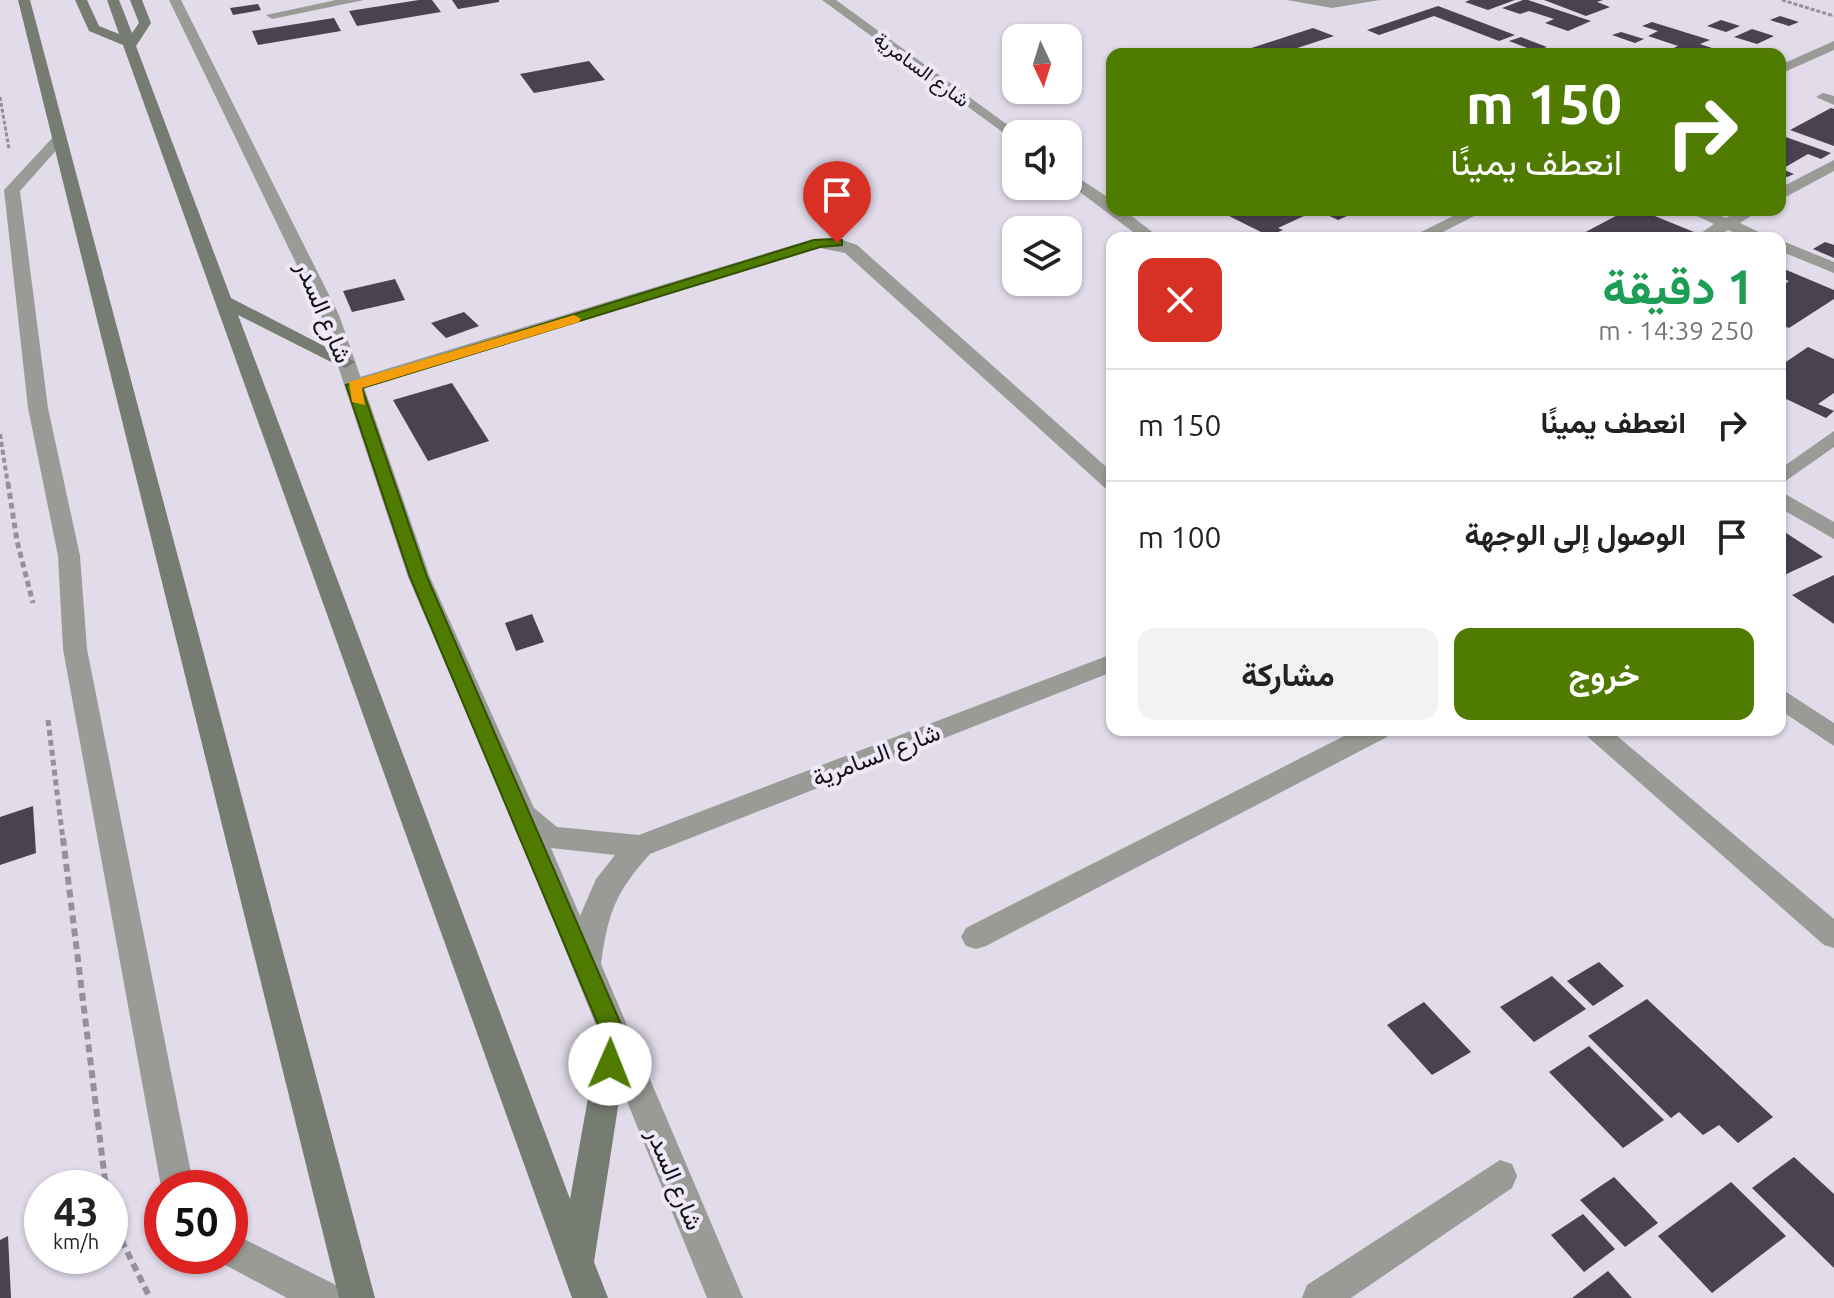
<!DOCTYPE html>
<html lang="ar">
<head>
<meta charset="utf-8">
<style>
	body { margin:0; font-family:Ubuntu,Vazirmatn,sans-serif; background:#f2f2f2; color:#222; direction:rtl; height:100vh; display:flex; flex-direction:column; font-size:30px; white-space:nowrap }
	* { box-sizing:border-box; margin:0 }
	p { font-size:26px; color:#767676 }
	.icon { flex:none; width:44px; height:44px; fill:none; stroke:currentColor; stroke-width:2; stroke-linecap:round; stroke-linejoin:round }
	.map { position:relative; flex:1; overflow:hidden; direction:ltr }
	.drawer { position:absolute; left:1106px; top:232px; width:680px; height:504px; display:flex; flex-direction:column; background:#fff; border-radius:16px; box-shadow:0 2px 6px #0004; direction:rtl }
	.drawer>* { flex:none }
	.banner { position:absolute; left:1106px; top:48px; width:680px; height:168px; border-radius:16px; box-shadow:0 2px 6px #0004; direction:rtl; background:#4f7c00; color:#fff; overflow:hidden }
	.needle { width:52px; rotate:176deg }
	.fabs { position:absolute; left:1002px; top:24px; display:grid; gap:16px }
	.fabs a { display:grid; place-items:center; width:80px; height:80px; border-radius:16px; background:#fff; box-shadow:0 2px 6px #0004; font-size:40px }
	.speed { position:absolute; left:24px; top:1170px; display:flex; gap:16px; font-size:40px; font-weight:700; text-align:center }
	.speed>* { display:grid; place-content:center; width:104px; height:104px; border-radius:50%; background:#fff; box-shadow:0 2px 6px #0004; line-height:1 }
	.speed small { font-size:20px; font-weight:400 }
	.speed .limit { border:12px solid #d22; background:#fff; color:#111 }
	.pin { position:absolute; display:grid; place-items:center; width:68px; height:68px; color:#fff; margin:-82px -34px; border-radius:50% 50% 50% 0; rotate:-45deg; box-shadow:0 0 8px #0007 }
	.pin .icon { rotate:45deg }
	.me { position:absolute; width:88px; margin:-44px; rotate:1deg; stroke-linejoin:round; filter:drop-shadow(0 0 6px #0008) }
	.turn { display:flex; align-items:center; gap:28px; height:168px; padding:0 32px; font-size:36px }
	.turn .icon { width:104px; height:104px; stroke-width:2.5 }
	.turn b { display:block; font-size:56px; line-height:68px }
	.round { display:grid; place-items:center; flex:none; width:84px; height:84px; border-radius:16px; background:#f2f2f2 }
	.head { display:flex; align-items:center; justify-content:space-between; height:136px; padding:0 32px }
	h1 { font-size:48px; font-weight:700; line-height:60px; color:#1e9e55 }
	.primary-button { display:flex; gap:16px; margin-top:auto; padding:16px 32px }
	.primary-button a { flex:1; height:92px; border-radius:16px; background:#4f7c00; color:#fff; font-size:32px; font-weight:700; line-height:92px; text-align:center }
	.primary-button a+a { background:#f2f2f2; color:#222 }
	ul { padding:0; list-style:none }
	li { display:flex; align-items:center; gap:24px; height:112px; padding:0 32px; border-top:2px solid #e0e0e0 }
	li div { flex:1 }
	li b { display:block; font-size:30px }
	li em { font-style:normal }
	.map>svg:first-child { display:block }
	.building { fill:#48434f }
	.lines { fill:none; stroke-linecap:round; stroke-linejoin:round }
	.path-far3 { stroke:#95919c; stroke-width:3; stroke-dasharray:4 2; stroke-linecap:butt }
	.path-far2 { stroke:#95919c; stroke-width:4; stroke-dasharray:5 3; stroke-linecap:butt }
	.path-far1 { stroke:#95919c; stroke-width:5; stroke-dasharray:6 4; stroke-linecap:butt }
	.path { stroke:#95919c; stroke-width:6; stroke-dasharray:8 5; stroke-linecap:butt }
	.service { fill:#999c96; fill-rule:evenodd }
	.minor { fill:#999c96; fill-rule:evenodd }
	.secondary { fill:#777c73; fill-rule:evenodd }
	.route { fill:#4f7c00; stroke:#335100; stroke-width:2 }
	.slow { fill:#f59e0b }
	.labels { text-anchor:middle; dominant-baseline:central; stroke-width:8; stroke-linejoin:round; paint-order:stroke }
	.far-street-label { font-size:20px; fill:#131116; stroke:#eee8f8 }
	.street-label { font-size:24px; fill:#131116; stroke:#eee8f8 }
</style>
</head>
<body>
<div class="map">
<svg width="1834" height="1298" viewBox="0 0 1834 1298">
	<rect width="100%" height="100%" fill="#e1dbea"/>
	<g class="building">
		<path d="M 419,0 L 432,0 L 441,12 L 357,26 L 349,11 Z"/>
		<path d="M 452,0 L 499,0 L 499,2 L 458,9 Z"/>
		<path d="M 1470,0 L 1515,0 L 1488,10 L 1465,2 Z"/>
		<path d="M 1523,0 L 1528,0 L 1591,21 L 1568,31 L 1545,23 L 1554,19 L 1529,11 L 1520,14 L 1502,8 Z"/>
		<path d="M 1544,0 L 1603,0 L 1597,2 L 1610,7 L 1586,16 Z"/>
		<path d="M 258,4 L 261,10 L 233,15 L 230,8 Z"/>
		<path d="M 1438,6 L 1515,35 L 1499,41 L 1434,16 L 1379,35 L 1367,30 Z"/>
		<path d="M 1780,16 L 1799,22 L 1789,26 L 1770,20 Z"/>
		<path d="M 334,18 L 341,31 L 258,45 L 252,31 Z"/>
		<path d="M 1721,20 L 1740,26 L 1726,32 L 1707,26 Z"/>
		<path d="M 1652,22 L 1710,40 L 1700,44 L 1718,50 L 1709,54 L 1665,52 L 1678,46 L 1648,36 L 1658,31 L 1642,26 Z"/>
		<path d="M 1313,28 L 1334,36 L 1279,54 L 1239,52 Z"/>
		<path d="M 1752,29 L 1774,36 L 1757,44 L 1734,37 Z"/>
		<path d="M 1621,32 L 1644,39 L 1635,43 L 1612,35 Z"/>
		<path d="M 1521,37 L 1547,47 L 1535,51 L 1509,41 Z"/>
		<path d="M 1334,48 L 1349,54 L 1301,54 L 1315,49 L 1322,52 Z"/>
		<path d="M 589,61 L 605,80 L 534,93 L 520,74 Z"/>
		<path d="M 1831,108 L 1834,109 L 1834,146 L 1790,130 Z"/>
		<path d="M 1780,135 L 1831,153 L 1821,159 L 1808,154 L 1782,169 L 1794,174 L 1787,177 L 1780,175 Z"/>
		<path d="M 1217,210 L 1241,213 L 1248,210 L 1346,210 L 1354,213 L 1338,220 L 1317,210 L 1278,228 L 1283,230 L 1269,236 Z"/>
		<path d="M 1627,210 L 1640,210 L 1694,232 L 1683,238 L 1669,234 L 1660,238 L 1588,238 L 1580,235 Z"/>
		<path d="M 1825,242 L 1834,245 L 1834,258 L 1813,249 Z"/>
		<path d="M 1784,269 L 1834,290 L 1834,299 L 1789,328 L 1780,324 L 1780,287 L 1789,281 L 1780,278 Z"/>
		<path d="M 395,279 L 405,300 L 352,312 L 343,291 Z"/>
		<path d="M 464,312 L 479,326 L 446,338 L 431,323 Z"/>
		<path d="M 1808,347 L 1834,359 L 1834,393 L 1818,404 L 1834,411 L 1826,418 L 1780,396 L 1780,366 Z"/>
		<path d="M 452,383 L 489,441 L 428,461 L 393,400 Z"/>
		<path d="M 1780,529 L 1823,557 L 1780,577 Z"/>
		<path d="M 1834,575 L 1834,624 L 1792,595 Z"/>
		<path d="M 532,614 L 544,642 L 516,651 L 505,623 Z"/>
		<path d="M 33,806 L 36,853 L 0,865 L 0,817 Z"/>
		<path d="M 1599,962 L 1624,986 L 1593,1006 L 1567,981 Z"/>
		<path d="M 1552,976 L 1586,1009 L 1534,1042 L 1500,1007 Z"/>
		<path d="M 1647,999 L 1773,1117 L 1738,1143 L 1719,1125 L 1703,1135 L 1679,1112 L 1671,1118 L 1588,1036 Z"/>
		<path d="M 1424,1002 L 1471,1052 L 1432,1075 L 1387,1025 Z"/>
		<path d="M 1589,1046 L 1664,1120 L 1623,1148 L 1549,1072 Z"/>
		<path d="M 1794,1157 L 1834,1194 L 1834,1268 L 1752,1188 Z"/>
		<path d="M 1614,1177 L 1658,1223 L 1625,1247 L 1580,1200 Z"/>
		<path d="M 1731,1182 L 1786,1236 L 1712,1293 L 1658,1236 Z"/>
		<path d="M 1583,1214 L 1615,1249 L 1584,1272 L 1551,1235 Z"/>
		<path d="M 8,1236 L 11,1298 L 0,1298 L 0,1240 Z"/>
		<path d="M 1608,1271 L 1632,1298 L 1572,1298 Z"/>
	</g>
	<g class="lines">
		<g class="path-far3">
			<path d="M 1782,0 L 1834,16"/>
			<path d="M 0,97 L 9,149"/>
		</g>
		<path class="path-far2" d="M 0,434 L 8,485"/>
		<g class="path-far1">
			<path d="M 8,483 L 17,541 L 33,603"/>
			<path d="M 48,720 L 63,840"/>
		</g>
		<g class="path">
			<path d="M 63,838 L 106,1188"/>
			<path d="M 110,1217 L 150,1298"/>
		</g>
		<g class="service">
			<path d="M 336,0 L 364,0 L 272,19 L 266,15 Z"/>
			<path d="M 837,238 L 857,245 L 1112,472 L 1112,490 L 1105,488 L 845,253 L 820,248 L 361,389 L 354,391 L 344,385 L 347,381 L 813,239 Z"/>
			<path d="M 1356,730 L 1391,730 L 1387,737 L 986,946 L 976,949 L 966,946 L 961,937 L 966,928 Z"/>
			<path d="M 1580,730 L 1610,730 L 1834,919 L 1834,948 L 1824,945 Z"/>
			<path d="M 1500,1160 L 1512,1164 L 1517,1176 L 1512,1188 L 1351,1298 L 1302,1298 L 1307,1285 Z"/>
		</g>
		<g class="minor">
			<path d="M 169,0 L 181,0 L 339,315 L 430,577 L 534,808 L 557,827 L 639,835 L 1112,654 L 1112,672 L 650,854 C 615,893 608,913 601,964 L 743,1298 L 707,1298 L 510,814 L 408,577 L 321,315 ZM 551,848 L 615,855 L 596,879 L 580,916 Z"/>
			<path d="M 822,0 L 836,0 L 1020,134 L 1016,134 L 1016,142 Z"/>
			<path d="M 1287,0 L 1380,0 L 1332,8 Z"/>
			<path d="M 1834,41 L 1834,50 L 1780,74 L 1780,65 Z"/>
			<path d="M 1823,93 L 1834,96 L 1834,105 L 1816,97 Z"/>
			<path d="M 60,134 L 67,138 L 20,191 L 48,408 L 80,556 L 87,649 L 194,1188 L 162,1188 L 162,1192 L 63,649 L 58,556 L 28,408 L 4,190 L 55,135 Z"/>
			<path d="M 1834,160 L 1834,171 L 1780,200 L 1780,188 Z"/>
			<path d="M 1068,171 L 1112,200 L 1112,210 L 1124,210 L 1160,238 L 1141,238 L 1068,183 Z"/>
			<path d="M 1465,210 L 1486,210 L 1431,238 L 1409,238 Z"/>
			<path d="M 1684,210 L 1707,210 L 1726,218 L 1740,210 L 1760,210 L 1740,223 L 1771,238 L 1748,238 L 1728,230 L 1714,238 L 1694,238 L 1714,224 Z"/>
			<path d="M 1780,240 L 1834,262 L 1834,273 L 1780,251 Z"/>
			<path d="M 1834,431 L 1834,447 L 1780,485 L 1780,469 Z"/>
			<path d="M 1780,491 L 1834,522 L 1834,539 L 1780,508 Z"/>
			<path d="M 1780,688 L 1834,723 L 1834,746 L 1780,710 Z"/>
			<path d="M 230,1232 L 336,1285 L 341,1298 L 287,1298 L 218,1261 L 216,1256 L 230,1256 Z"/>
		</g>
		<g class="secondary">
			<path d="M 18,0 L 30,0 L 375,1298 L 339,1298 Z"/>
			<path d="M 75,0 L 87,0 L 99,26 L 119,34 L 107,0 L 119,0 L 132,33 L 139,23 L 130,0 L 142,0 L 151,23 L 136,46 L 231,298 L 355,362 L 346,368 L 339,366 L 238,315 L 570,1199 L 599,1036 L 603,1026 L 614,1022 L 625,1026 L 629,1036 L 594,1262 L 608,1298 L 572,1298 L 123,45 L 89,31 Z"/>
		</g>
	</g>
	<path class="route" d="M 837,239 L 842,240 L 842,245 L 820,247 L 362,388 L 427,577 L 626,1036 L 618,1072 L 610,1075 L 601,1072 L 598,1064 L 603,1036 L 410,577 L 346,385 L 814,240 Z"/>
	<path class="slow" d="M 574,315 L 581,319 L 579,322 L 362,388 L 365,405 L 352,402 L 349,382 Z"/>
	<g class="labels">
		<g class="far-street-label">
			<text transform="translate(922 69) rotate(36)">شارع السامرية</text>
		</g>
		<g class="street-label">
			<text transform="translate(324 312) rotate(67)">شارع السدر</text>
			<text transform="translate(876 755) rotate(-21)">شارع السامرية</text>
			<text transform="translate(675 1179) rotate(67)">شارع السدر</text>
		</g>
	</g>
</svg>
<div class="fabs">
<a><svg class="needle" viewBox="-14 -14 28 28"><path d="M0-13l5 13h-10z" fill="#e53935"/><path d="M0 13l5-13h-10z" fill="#767676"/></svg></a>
<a><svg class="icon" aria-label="sound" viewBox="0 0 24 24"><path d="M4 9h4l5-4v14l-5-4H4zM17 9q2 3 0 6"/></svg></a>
<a><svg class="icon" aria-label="layers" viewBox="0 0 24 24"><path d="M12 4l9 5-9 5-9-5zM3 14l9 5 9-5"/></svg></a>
</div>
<div class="speed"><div>43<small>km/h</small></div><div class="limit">50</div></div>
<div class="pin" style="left:837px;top:243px;background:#d93025"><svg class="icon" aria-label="arrive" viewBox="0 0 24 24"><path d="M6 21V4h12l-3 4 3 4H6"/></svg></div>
<svg class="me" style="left:610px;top:1064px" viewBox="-20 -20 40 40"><circle r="19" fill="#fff"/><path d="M0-13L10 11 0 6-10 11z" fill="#4f7c00"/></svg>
<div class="banner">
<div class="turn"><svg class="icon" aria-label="right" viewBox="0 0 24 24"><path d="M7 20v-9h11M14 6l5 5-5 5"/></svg><div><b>150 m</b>انعطف يمينًا</div></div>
</div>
<section class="drawer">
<div class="head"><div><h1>1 دقيقة</h1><p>250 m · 14:39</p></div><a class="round" style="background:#d93025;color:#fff"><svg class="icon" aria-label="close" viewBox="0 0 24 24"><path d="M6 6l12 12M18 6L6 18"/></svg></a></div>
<ul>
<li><svg class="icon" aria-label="right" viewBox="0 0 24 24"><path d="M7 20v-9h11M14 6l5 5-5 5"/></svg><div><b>انعطف يمينًا</b></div><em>150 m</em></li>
<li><svg class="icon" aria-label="arrive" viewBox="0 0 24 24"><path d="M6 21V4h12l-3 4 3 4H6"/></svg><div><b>الوصول إلى الوجهة</b></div><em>100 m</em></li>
</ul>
<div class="primary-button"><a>خروج</a><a>مشاركة</a></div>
</section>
</div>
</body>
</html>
